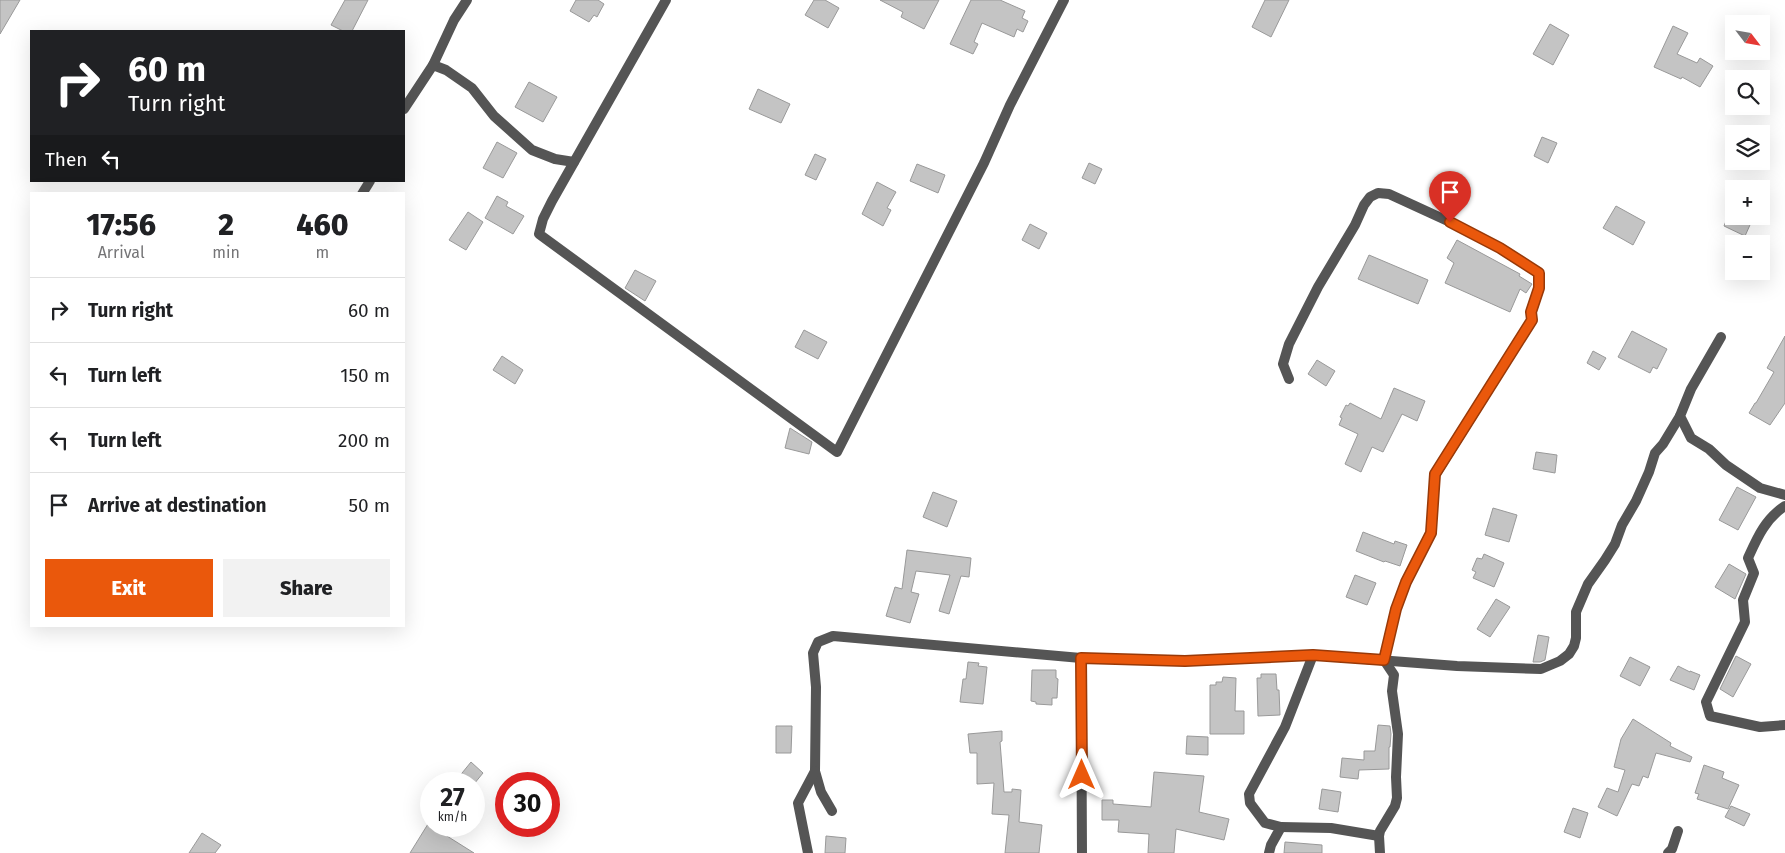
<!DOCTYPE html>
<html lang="en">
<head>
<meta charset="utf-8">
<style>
	body { margin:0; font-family:"Fira Sans",sans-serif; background:#f2f2f2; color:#202124; height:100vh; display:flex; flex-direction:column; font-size:19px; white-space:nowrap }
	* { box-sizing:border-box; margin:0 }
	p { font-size:16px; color:#757577 }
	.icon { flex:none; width:28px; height:28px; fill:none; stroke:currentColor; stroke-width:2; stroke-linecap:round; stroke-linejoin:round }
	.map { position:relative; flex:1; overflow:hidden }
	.details { position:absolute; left:30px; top:192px; width:375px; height:435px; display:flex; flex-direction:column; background:#fff; border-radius:0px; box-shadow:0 5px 20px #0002 }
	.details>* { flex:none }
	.hud { position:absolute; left:30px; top:30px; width:375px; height:152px; border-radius:0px; box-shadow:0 5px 20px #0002; background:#202124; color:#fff; overflow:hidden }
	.needle { width:32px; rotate:121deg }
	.controls { position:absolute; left:1725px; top:15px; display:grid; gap:10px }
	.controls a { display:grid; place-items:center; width:45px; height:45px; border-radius:0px; background:#fff; box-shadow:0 5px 20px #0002; font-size:25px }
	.speed { position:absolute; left:420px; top:772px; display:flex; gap:10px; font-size:25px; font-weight:700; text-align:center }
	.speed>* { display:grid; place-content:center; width:65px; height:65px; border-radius:50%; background:#fff; box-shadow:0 5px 20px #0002; line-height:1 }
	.speed small { font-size:12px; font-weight:400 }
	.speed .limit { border:8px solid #d22; background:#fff; color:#111 }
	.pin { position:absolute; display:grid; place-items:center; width:42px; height:42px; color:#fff; margin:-51px -21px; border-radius:50% 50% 50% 0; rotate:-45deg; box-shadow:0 0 5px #0007 }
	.pin .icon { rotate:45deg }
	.me { position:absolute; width:55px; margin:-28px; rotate:0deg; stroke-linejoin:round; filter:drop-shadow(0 0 4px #0008) }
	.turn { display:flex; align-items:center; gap:18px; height:105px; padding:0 15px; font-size:22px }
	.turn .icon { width:65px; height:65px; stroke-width:2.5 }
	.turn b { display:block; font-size:35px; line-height:42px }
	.then { display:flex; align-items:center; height:48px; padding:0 15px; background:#0003; gap:10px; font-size:19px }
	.eta { display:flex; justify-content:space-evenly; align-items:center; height:85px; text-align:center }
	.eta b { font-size:30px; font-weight:800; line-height:35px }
	.primary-button { display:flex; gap:10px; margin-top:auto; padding:10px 15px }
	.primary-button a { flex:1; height:58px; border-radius:0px; background:#ea580c; color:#fff; font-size:20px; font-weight:800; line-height:58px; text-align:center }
	.primary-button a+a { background:#f2f2f2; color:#202124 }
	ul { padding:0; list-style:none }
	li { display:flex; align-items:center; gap:15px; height:65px; padding:0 15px; border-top:1px solid #e0e0e0 }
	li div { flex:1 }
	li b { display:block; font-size:19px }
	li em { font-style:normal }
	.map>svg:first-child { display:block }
	.building { fill:#c4c4c4; stroke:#999 }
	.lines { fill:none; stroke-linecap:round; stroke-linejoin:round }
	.minor { stroke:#555; stroke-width:10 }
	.route-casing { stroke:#983908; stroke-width:12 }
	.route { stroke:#ea580c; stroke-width:9 }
</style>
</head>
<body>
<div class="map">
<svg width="1785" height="853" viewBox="0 0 1785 853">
	<rect width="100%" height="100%" fill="#fff"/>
	<g class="building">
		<path d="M 0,0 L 20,0 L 0,34 Z"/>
		<path d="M 345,0 L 368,0 L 352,31 L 343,31 L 331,25 Z"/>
		<path d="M 576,0 L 598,0 L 604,4 L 597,17 L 594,15 L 589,22 L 570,11 Z"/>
		<path d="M 814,0 L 825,0 L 839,8 L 828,28 L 805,15 Z"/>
		<path d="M 880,0 L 939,0 L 924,29 L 901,17 L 903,12 Z"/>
		<path d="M 971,0 L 1000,0 L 1025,11 L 1022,18 L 1028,21 L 1023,32 L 1017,29 L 1014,37 L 982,23 L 974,42 L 978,44 L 973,54 L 950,44 Z"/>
		<path d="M 1265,0 L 1289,0 L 1271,37 L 1252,27 Z"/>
		<path d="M 1550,24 L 1569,35 L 1553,65 L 1533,54 Z"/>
		<path d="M 1673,26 L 1688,33 L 1677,54 L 1697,63 L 1700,58 L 1713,66 L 1700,87 L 1682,77 L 1681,79 L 1654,67 Z"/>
		<path d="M 529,82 L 557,97 L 543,122 L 515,107 Z"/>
		<path d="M 758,89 L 790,104 L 781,123 L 749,109 Z"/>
		<path d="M 1542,137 L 1557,143 L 1548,163 L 1534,156 Z"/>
		<path d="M 497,142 L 517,153 L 503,178 L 483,168 Z"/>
		<path d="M 815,154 L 826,159 L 816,180 L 805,175 Z"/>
		<path d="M 1089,163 L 1102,169 L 1095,184 L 1082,178 Z"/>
		<path d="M 917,164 L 945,175 L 938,193 L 910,181 Z"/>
		<path d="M 877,182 L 896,192 L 887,208 L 891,210 L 883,226 L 862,214 Z"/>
		<path d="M 497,196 L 508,202 L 506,206 L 524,216 L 513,234 L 485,218 Z"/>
		<path d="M 1616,206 L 1645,222 L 1633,245 L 1603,228 Z"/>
		<path d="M 468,212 L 483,222 L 466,250 L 449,240 Z"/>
		<path d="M 1728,216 L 1754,216 L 1745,236 L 1724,226 Z"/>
		<path d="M 1030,224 L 1047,233 L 1039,249 L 1022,240 Z"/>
		<path d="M 1457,240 L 1520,274 L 1519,276 L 1532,284 L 1526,293 L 1520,289 L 1510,312 L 1445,283 L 1454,263 L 1447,258 Z"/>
		<path d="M 1369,255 L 1428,280 L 1418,304 L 1358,279 Z"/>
		<path d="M 635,270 L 656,281 L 645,301 L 625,288 Z"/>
		<path d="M 804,330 L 827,342 L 818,359 L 795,347 Z"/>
		<path d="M 1632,331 L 1667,349 L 1657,369 L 1653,367 L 1650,373 L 1618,357 Z"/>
		<path d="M 1785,336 L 1785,403 L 1770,425 L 1749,413 L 1755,403 L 1756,403 L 1774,372 L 1767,368 Z"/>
		<path d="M 1593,351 L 1606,358 L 1599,370 L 1587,363 Z"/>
		<path d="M 502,356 L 523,370 L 515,384 L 493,370 Z"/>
		<path d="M 1317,360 L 1335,371 L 1326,386 L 1308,374 Z"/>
		<path d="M 1394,388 L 1425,401 L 1417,421 L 1402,414 L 1383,452 L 1372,447 L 1361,472 L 1345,464 L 1358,434 L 1339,425 L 1342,418 L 1340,417 L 1346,405 L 1348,406 L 1350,403 L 1381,419 Z"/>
		<path d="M 790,428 L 812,442 L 809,454 L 785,448 Z"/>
		<path d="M 1536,452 L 1557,455 L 1555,473 L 1533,469 Z"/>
		<path d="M 1737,487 L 1756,497 L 1738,530 L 1719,520 Z"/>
		<path d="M 933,492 L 957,501 L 947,527 L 923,517 Z"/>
		<path d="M 1493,508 L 1517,515 L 1509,542 L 1485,535 Z"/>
		<path d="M 1363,532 L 1394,544 L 1395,541 L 1407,545 L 1400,566 L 1385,561 L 1384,562 L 1356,551 Z"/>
		<path d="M 907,550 L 971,558 L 969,577 L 961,576 L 949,614 L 939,611 L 950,575 L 916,571 L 911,592 L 919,594 L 910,623 L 886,616 L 895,587 L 902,589 Z"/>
		<path d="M 1484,554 L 1504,563 L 1494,587 L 1473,578 L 1476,572 L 1472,570 L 1477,558 L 1482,559 Z"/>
		<path d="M 1729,564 L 1746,574 L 1735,599 L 1715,587 Z"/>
		<path d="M 1355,575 L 1376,583 L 1367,605 L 1346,597 Z"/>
		<path d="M 1496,599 L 1510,607 L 1490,637 L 1477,629 Z"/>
		<path d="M 1538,635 L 1549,637 L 1545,660 L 1540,662 L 1533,662 Z"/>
		<path d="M 1736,656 L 1751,664 L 1733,697 L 1720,689 Z"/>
		<path d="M 1630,657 L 1650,667 L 1640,686 L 1620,676 Z"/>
		<path d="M 968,662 L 979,663 L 978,666 L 987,667 L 983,704 L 960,702 L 963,679 L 966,679 Z"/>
		<path d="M 1678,666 L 1690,672 L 1690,671 L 1700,675 L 1694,690 L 1670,680 Z"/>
		<path d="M 1032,670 L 1056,670 L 1056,678 L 1058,679 L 1057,698 L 1052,698 L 1052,705 L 1036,704 L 1036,702 L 1031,701 Z"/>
		<path d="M 1261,674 L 1276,674 L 1277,690 L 1279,690 L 1280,715 L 1258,716 L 1257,678 L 1261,678 Z"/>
		<path d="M 1223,677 L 1236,678 L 1235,711 L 1244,711 L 1244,734 L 1210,734 L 1210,685 L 1216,685 L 1216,682 L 1222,682 Z"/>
		<path d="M 1633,719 L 1671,743 L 1670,746 L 1692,757 L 1690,762 L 1656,753 L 1648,778 L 1643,776 L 1639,786 L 1632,784 L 1617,816 L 1598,807 L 1607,788 L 1618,792 L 1625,770 L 1614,767 L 1621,739 Z"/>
		<path d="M 1378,725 L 1390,726 L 1391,734 L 1390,747 L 1389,747 L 1389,769 L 1359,770 L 1358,779 L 1340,777 L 1342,758 L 1364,760 L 1364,751 L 1375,751 Z"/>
		<path d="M 776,726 L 792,726 L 791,753 L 776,753 Z"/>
		<path d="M 1002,731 L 1002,741 L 1000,742 L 1004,792 L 1012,792 L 1012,789 L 1021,790 L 1019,822 L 1042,825 L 1039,853 L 1005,853 L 1009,815 L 992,814 L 994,783 L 977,784 L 977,753 L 970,753 L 968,734 Z"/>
		<path d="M 1187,736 L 1208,737 L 1208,755 L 1186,754 Z"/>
		<path d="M 471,762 L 483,773 L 474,784 L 465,784 L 458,778 Z"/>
		<path d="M 1704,765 L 1724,772 L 1722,778 L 1739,785 L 1728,809 L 1697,799 L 1699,794 L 1695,793 Z"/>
		<path d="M 1154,772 L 1204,776 L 1199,812 L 1229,819 L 1224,840 L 1176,829 L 1174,853 L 1148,853 L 1149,834 L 1118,832 L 1119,820 L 1102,820 L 1102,800 L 1113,800 L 1113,804 L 1151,807 Z"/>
		<path d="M 1322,789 L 1341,792 L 1338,812 L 1319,809 Z"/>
		<path d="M 1731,806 L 1750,814 L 1744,826 L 1725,817 Z"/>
		<path d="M 1573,808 L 1588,813 L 1580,838 L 1564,832 Z"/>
		<path d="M 428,824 L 431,826 L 474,853 L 410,853 Z"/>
		<path d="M 202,833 L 221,845 L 215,853 L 189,853 Z"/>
		<path d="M 826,836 L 846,838 L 845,853 L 825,853 Z"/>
		<path d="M 1285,842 L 1322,845 L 1322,853 L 1284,853 Z"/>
	</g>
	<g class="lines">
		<g class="minor">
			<path d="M 666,0 L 552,201 L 543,219 L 539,234 L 837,452 L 984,163 L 1010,105 L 1064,0"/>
			<path d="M 433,65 L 446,70 L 472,88 L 494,116 L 532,150 L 555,159 L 574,162"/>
			<path d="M 404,109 L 433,65 L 454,20 L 467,0"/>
			<path d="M 362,194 L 370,181"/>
			<path d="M 1721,337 L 1691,389 L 1680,416 L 1691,438 L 1709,449 L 1726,465 L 1760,488 L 1785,495"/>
			<path d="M 1289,379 L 1283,364 L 1289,344 L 1318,287 L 1355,225 L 1364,205 L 1370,197 L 1378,193 L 1389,194 L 1450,222 L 1500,248 L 1539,273 L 1539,288 L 1531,312 L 1532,320 L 1435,475 L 1431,533 L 1406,582 L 1396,609 L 1384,660 L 1394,675 L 1392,691 L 1398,734 L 1396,777 L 1397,798 L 1395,806 L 1380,831 L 1379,836 L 1380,853"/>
			<path d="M 1785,506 C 1765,519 1757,538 1748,558 L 1754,573 L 1743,600 L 1745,622 L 1706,702 L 1710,716 L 1760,727 L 1785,725"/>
			<path d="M 1081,658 L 1082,853"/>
			<path d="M 832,811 L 821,792 L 815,771 L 816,687 L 813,653 L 818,642 L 833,636 L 1081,658 L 1185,661 L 1313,655 L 1457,666 L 1541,669 L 1560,661 L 1569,654 L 1574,646 L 1576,638 L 1576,612 L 1588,584 L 1605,560 L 1615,544 L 1622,525 L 1636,501 L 1649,472 L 1655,453 L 1663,444 L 1680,416"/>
			<path d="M 1281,827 L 1331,828 L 1379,836"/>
			<path d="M 808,853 L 798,803 L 815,771"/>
			<path d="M 1269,853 L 1271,845 L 1281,827 L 1265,823 L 1250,803 L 1249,794 L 1285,727 L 1313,655"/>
			<path d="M 1668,853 L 1672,849 L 1678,831"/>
		</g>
	</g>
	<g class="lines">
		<defs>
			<path id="route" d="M 1082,775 L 1081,658 L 1185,661 L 1313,655 L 1384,660 L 1396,609 L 1406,582 L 1431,533 L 1435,474 L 1532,320 L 1531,312 L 1539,288 L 1539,273 L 1500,248 L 1450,222"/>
		</defs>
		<use href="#route" class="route-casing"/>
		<use href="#route" class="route"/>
	</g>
</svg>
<div class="controls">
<a><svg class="needle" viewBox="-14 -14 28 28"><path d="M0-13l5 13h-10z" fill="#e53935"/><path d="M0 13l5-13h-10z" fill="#757577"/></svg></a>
<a><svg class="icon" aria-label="search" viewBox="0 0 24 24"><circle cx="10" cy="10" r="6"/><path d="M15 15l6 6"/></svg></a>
<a><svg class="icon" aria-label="layers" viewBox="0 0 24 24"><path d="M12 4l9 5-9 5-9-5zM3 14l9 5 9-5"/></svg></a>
<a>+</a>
<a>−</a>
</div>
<div class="speed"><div>27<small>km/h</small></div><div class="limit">30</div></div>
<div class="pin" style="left:1450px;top:222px;background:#d93025"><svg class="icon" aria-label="arrive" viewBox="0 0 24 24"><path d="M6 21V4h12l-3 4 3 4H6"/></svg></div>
<svg class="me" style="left:1082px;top:775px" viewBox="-20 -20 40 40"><path d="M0-17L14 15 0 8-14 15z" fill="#ea580c" stroke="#fff" stroke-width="4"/></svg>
<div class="hud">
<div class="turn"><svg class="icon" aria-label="right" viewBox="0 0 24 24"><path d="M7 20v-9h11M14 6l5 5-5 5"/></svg><div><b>60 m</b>Turn right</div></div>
<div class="then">Then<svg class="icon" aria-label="left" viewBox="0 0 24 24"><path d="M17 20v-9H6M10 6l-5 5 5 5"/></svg></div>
</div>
<section class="details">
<div class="eta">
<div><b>17:56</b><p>Arrival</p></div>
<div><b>2</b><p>min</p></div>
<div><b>460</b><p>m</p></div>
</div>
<ul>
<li><svg class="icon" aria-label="right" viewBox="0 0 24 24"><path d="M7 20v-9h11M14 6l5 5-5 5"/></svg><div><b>Turn right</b></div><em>60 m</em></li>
<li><svg class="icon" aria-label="left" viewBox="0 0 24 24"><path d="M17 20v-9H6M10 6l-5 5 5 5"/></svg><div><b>Turn left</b></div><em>150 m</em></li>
<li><svg class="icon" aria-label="left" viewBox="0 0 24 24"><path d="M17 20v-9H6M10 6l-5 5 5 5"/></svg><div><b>Turn left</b></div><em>200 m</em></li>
<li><svg class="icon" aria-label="arrive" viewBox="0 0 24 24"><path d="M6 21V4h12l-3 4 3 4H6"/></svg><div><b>Arrive at destination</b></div><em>50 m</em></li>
</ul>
<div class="primary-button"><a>Exit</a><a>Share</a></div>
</section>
</div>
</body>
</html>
